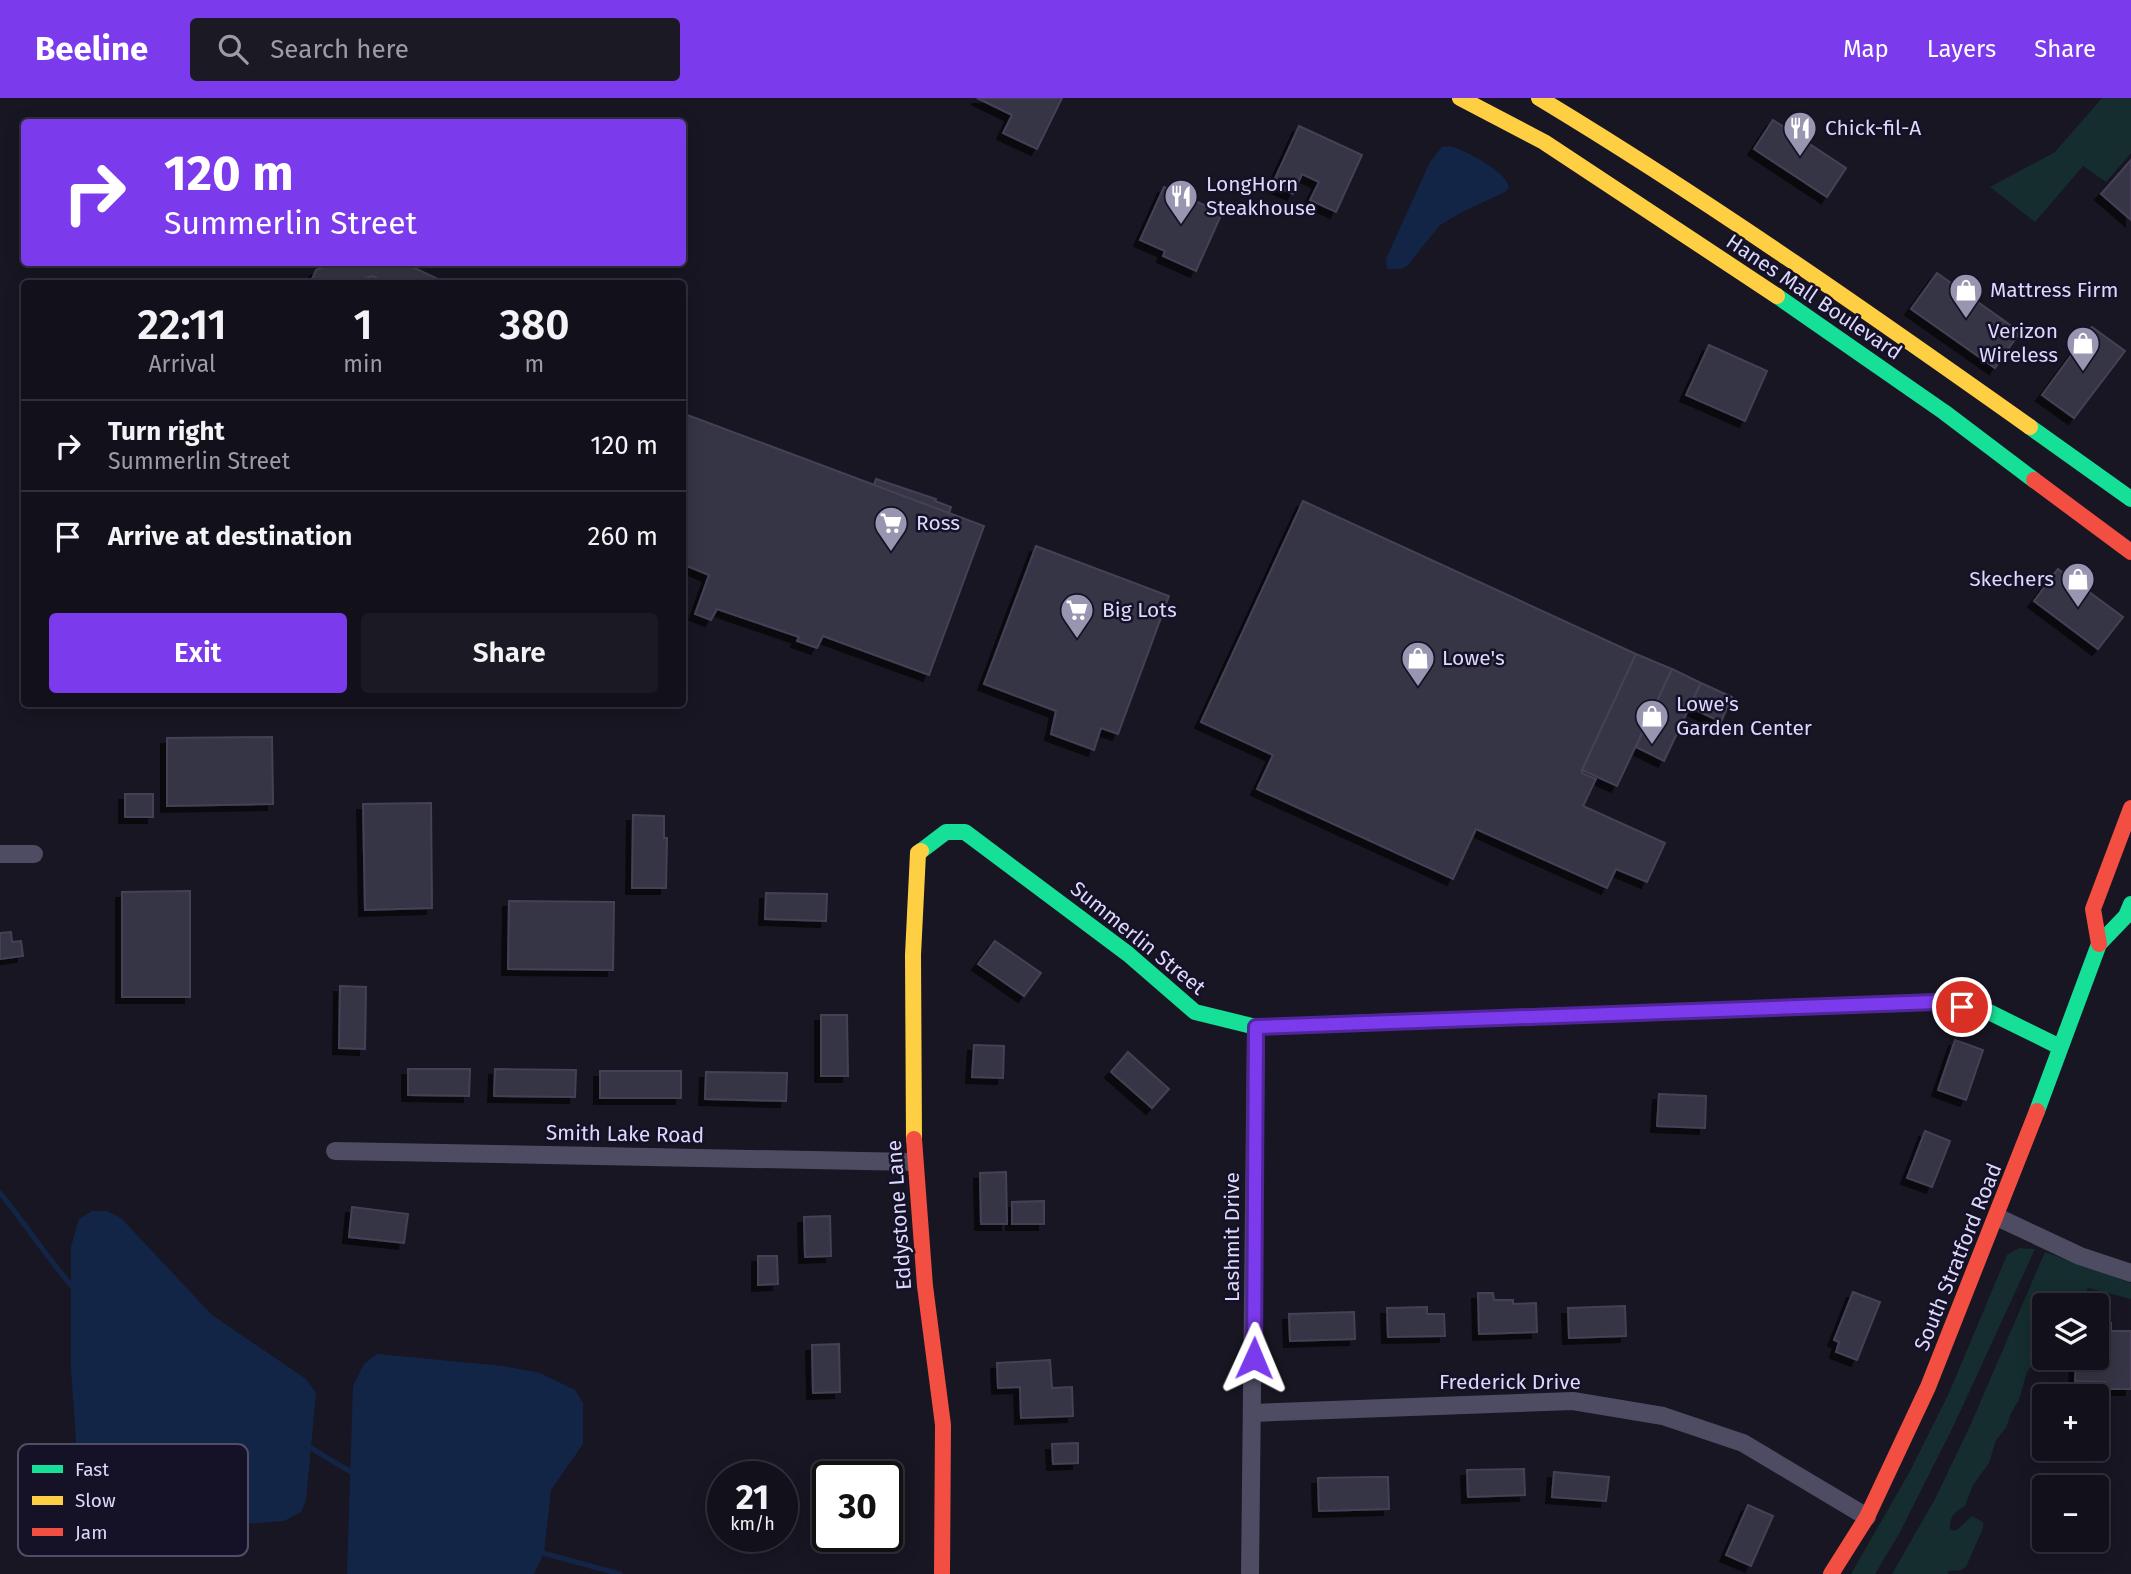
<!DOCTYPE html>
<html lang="en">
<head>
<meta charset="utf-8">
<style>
	body { margin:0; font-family:"Fira Sans",sans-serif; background:#1b1923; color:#f1f3f6; height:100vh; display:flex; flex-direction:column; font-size:26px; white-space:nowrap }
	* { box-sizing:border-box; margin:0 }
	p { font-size:23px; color:#9c9da2 }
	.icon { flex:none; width:38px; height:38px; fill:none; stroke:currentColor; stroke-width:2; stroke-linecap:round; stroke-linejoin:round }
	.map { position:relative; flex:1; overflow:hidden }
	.side { position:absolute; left:21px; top:182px; width:665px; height:427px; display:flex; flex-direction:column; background:#12101a; border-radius:7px; box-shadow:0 4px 18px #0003,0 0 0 2px #313039 }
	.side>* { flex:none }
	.guide { position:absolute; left:21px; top:21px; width:665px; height:147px; border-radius:7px; box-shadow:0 4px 18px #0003,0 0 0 2px #313039; background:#7c3aed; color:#fff; overflow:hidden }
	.fabs { position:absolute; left:2032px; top:1195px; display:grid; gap:14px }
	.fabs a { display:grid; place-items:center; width:77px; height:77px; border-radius:7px; background:#12101a; box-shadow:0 4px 18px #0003,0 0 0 2px #313039; font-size:35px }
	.speed { position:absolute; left:707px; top:1363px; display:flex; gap:14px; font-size:35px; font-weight:700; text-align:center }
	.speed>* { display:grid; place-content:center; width:91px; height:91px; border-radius:50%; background:#12101a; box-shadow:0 4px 18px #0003,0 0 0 2px #313039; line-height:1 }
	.speed small { font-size:18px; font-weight:400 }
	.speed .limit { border:4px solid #111; border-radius:10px; background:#fff; color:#111 }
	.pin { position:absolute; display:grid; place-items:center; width:60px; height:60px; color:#fff; margin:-30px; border:4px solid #fff; border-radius:50%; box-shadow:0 2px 7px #0007 }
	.me { position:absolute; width:77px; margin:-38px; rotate:1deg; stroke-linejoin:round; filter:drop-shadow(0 0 5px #0008) }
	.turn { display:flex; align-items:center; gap:24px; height:147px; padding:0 28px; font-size:32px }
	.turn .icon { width:91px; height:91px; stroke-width:2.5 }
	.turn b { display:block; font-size:49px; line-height:60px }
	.eta { display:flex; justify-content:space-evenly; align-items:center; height:119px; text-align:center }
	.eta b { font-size:42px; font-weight:600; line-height:49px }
	.button { display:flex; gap:14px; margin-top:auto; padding:14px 28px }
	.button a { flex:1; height:80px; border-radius:7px; background:#7c3aed; color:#fff; font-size:28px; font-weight:600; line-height:80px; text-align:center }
	.button a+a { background:#1b1923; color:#f1f3f6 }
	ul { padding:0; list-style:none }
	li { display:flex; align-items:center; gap:21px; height:91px; padding:0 28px; border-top:2px solid #313039 }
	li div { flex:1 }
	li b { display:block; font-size:26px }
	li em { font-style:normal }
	header { display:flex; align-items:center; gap:42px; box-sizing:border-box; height:98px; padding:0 35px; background:#7c3aed; color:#fff }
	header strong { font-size:33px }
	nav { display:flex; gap:38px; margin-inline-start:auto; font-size:24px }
	.search { width:490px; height:63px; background:#1b1923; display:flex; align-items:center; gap:18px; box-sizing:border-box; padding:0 24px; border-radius:7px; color:#9c9da2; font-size:26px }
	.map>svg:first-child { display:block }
	.green { fill:#152d2e }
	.water { fill:#122547 }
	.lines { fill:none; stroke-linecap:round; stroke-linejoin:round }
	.stream { stroke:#122547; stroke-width:5 }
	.building { fill:#363444; stroke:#454155; stroke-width:2; filter:url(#shadow) }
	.street { stroke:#4d4c62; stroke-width:18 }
	.fast { stroke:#16e098; stroke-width:16 }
	.slow { stroke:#ffcf43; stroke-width:16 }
	.jam { stroke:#f24e42; stroke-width:16 }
	.route-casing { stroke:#51269a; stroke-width:18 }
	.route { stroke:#7c3aed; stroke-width:12 }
	.labels { text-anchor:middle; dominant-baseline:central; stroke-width:5; stroke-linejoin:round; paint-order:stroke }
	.poi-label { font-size:21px; fill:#ddd9fd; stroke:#151127; text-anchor:start }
	.street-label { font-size:21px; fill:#ddd9fd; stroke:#151127 }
	.key { fill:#151127; stroke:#514d67; stroke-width:2 }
	.key-label { font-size:19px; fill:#ddd9fd }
</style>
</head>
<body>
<header>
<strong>Beeline</strong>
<div class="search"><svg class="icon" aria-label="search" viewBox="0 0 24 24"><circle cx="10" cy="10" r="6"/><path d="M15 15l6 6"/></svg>Search here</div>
<nav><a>Map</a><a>Layers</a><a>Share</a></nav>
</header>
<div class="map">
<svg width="2131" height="1476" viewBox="0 0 2131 1476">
	<defs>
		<filter id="shadow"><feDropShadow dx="-6" dy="6" stdDeviation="0" flood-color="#0009"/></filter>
	</defs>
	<rect width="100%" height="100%" fill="#181622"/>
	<g class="green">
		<path d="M 2102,0 L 2131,0 L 2131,55 L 2106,84 L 2083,68 L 2035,124 L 1990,89 L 2055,54 Z"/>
		<path d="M 2019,1150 L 2035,1151 L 1954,1327 L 1899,1436 L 1875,1476 L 1851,1476 L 1909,1375 L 1949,1295 L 2007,1157 Z"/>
		<path d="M 2045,1154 L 2131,1185 L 2131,1201 L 2088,1190 L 2082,1201 L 2068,1199 L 2058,1207 L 2044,1208 L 2044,1242 L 2037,1254 L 2037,1261 L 2027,1274 L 2019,1302 L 2011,1315 L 2006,1330 L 1996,1342 L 1989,1365 L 1973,1387 L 1965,1408 C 1955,1413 1949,1419 1950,1431 L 1953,1433 L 1958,1431 L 1972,1418 L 1983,1424 L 1983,1430 L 1966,1469 L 1961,1472 L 1948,1473 L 1948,1476 L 1892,1476 L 1935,1401 L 1970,1328 Z"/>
	</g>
	<g class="water">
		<path d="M 1450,48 C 1466,53 1506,73 1509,89 L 1505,94 L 1462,114 L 1440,127 L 1407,168 L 1401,171 L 1387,171 L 1386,161 L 1430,64 L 1442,49 Z"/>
		<path d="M 92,1113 L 107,1113 L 121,1120 L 212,1217 L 306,1281 L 316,1295 L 306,1402 L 301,1414 L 284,1423 L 200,1429 L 136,1409 L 78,1371 L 71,1271 L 71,1149 L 79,1121 Z"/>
		<path d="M 377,1256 L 503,1268 L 540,1275 L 575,1292 L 583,1305 L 583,1346 L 551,1392 L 544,1455 L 534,1476 L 347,1476 L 353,1288 L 364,1266 Z"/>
	</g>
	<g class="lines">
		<g class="stream">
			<path d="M 0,1095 C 25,1125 45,1157 71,1187 L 77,1185"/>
			<path d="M 306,1350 L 311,1350 L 351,1374 L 356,1374"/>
			<path d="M 539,1454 L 620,1476"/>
		</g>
	</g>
	<g class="building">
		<path d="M 977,0 L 1062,0 L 1037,51 L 1003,35 L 1012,17 Z"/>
		<path d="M 1773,22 L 1846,70 L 1827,99 L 1754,51 Z"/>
		<path d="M 1299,28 L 1362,57 L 1336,114 L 1310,102 L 1319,84 L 1302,76 L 1293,96 L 1272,87 Z"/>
		<path d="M 2131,62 L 2131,122 L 2101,96 Z"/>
		<path d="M 1164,89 L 1222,115 L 1196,173 L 1163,158 L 1165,153 L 1140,142 Z"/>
		<path d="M 336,164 L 402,164 L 440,182 L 439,186 L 389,186 L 372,178 L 350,186 L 310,186 L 316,172 Z"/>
		<path d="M 1937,175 L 2020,234 L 1995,270 L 1911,211 Z"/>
		<path d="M 372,178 L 389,186 L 350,186 Z"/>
		<path d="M 2092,229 L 2125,253 L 2074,320 L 2042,297 Z"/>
		<path d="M 1709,247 L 1767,273 L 1745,323 L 1686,297 Z"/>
		<path d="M 682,315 L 984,428 L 929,577 L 823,538 L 817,550 L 797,543 L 799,539 L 717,511 L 711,522 L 695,516 L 709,477 L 682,466 Z"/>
		<path d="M 876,381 L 936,401 L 935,403 L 951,409 L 949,415 L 874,387 Z"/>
		<path d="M 1303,403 L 1636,556 L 1582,672 L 1582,675 L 1596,681 L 1583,708 L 1665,745 L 1647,784 L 1616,771 L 1607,790 L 1476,731 L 1453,781 L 1257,691 L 1273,657 L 1201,624 Z"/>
		<path d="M 1036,448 L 1169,498 L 1118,636 L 1101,630 L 1094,652 L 1051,636 L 1056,613 L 984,586 Z"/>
		<path d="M 2058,471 L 2123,519 L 2098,551 L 2034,503 Z"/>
		<path d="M 1636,556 L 1672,571 L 1617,688 L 1582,672 Z"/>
		<path d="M 1672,571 L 1701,585 L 1664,663 L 1636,649 Z"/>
		<path d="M 1701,585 L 1732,599 L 1721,624 L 1689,609 Z"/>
		<path d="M 272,639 L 273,706 L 167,708 L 167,640 Z"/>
		<rect x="125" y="696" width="28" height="23"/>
		<path d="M 431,705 L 432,810 L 365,812 L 363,706 Z"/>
		<path d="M 633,717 L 664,718 L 664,740 L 667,740 L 666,790 L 632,790 Z"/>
		<path d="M 190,793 L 190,899 L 122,899 L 122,794 Z"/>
		<path d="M 766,795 L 827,796 L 826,823 L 765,821 Z"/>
		<path d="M 509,803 L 614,804 L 613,872 L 508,871 Z"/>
		<path d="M 11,834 L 12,844 L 21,843 L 23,858 L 0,861 L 0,835 Z"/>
		<path d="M 995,843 L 1041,875 L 1024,898 L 978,866 Z"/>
		<path d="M 340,888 L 366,889 L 365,951 L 339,950 Z"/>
		<path d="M 821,917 L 847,917 L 848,978 L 821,978 Z"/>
		<path d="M 1955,942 L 1983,952 L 1966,1002 L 1938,992 Z"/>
		<path d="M 974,947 L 1004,948 L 1003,980 L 972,979 Z"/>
		<path d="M 1128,954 L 1169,991 L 1152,1010 L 1111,974 Z"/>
		<path d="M 408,971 L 470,971 L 469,998 L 408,997 Z"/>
		<path d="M 495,971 L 576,972 L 575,999 L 494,998 Z"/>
		<rect x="600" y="973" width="81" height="27"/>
		<path d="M 706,974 L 787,975 L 786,1003 L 705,1001 Z"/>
		<path d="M 1659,996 L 1706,998 L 1705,1030 L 1657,1028 Z"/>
		<path d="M 1925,1033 L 1950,1043 L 1932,1089 L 1907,1080 Z"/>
		<path d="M 1006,1074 L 1007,1126 L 981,1126 L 980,1075 Z"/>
		<path d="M 1044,1103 L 1044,1126 L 1012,1126 L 1012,1104 Z"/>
		<path d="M 352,1109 L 408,1116 L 404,1145 L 349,1139 Z"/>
		<path d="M 830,1118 L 831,1158 L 805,1159 L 804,1119 Z"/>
		<path d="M 758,1158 L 777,1158 L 778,1186 L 758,1187 Z"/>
		<path d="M 1853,1194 L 1880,1204 L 1857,1262 L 1836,1254 L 1839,1244 L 1834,1242 Z"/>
		<path d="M 1478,1195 L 1493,1195 L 1494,1202 L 1513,1202 L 1513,1206 L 1536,1205 L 1537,1234 L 1479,1236 Z"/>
		<path d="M 1625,1208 L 1626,1238 L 1569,1240 L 1568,1210 Z"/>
		<path d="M 1427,1209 L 1427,1216 L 1444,1216 L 1445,1238 L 1388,1239 L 1387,1210 Z"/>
		<path d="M 1354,1214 L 1355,1241 L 1290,1243 L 1289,1216 Z"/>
		<path d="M 2096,1225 L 2111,1225 L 2111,1233 L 2131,1233 L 2131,1291 L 2105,1291 L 2105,1284 L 2075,1283 L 2076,1260 L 2096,1260 Z"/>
		<path d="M 839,1246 L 840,1294 L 813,1295 L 812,1247 Z"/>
		<path d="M 1050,1262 L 1052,1290 L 1072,1289 L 1073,1318 L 1021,1320 L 1020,1289 L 998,1290 L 997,1265 Z"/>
		<path d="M 1078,1345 L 1078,1365 L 1053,1366 L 1052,1346 Z"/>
		<path d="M 1524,1371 L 1525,1397 L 1468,1399 L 1467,1372 Z"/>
		<path d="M 1554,1374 L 1609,1379 L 1606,1403 L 1552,1399 Z"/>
		<path d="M 1376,1379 L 1388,1379 L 1389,1411 L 1319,1413 L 1318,1380 Z"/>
		<path d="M 828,1387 L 828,1416 L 819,1416 L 818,1388 Z"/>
		<path d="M 1748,1407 L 1773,1418 L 1751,1468 L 1726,1457 Z"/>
	</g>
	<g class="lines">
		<g class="street">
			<path d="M 0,756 L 34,756"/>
			<path d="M 335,1053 L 914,1064"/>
			<path d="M 1997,1119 L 2080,1158 L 2131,1175"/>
			<path d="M 1253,1315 L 1573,1303 L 1663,1318 L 1743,1345 L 1867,1419"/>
			<path d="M 1250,1476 L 1256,929"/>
		</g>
		<g class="fast">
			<path d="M 1777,198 L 1944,314 L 2034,382"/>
			<path d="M 2030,329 L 2131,401"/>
			<path d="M 921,753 L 946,734 L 965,734 L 1128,856 L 1195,914 L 1256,929 L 1379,924"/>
			<path d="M 1697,913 L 1935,904 L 1989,914 L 2060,949"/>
			<path d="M 2037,1013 L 2099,846 L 2126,818 L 2131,806"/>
		</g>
		<g class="slow">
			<path d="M 1460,0 L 1544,44 L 1777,198"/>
			<path d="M 1539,0 C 1708,102 1869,215 2030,329"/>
			<path d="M 914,1041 L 913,857 L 918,755 L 921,753"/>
		</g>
		<g class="jam">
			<path d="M 2034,382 L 2131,454"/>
			<path d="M 2099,846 L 2093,811 L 2131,710"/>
			<path d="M 1379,924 L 1697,913"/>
			<path d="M 914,1041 L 925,1188 L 943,1327 L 942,1476"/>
			<path d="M 1831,1476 L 1867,1419 L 1928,1289 L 2037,1013"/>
		</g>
	</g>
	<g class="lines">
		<defs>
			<path id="route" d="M 1254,1260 L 1256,929 L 1936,904 L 1962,909"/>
		</defs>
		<use href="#route" class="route-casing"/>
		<use href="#route" class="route"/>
	</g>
	<defs>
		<symbol id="restaurant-pin" viewBox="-11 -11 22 30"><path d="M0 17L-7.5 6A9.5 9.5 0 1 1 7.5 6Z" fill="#9895b0" stroke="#151127"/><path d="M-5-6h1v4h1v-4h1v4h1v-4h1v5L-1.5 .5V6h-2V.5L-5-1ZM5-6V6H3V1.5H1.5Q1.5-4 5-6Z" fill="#fff"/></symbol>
		<symbol id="shop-pin" viewBox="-11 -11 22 30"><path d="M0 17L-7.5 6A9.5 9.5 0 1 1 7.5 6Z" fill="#9895b0" stroke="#151127"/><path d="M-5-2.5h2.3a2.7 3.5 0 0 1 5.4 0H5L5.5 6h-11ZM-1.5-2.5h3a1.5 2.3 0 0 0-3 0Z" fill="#fff"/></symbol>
		<symbol id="supermarket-pin" viewBox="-11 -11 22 30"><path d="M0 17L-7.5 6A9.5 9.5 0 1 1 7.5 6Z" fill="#9895b0" stroke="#151127"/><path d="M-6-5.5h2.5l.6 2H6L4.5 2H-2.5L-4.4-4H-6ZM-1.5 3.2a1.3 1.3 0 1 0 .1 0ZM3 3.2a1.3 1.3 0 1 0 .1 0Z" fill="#fff"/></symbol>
	</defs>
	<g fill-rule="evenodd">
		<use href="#restaurant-pin" x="1781" y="11" width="38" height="52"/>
		<use href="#restaurant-pin" x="1162" y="79" width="38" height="52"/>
		<use href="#shop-pin" x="1947" y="173" width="38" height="52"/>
		<use href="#shop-pin" x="2064" y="226" width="38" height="52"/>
		<use href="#supermarket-pin" x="872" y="406" width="38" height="52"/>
		<use href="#shop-pin" x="2059" y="462" width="38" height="52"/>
		<use href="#supermarket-pin" x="1058" y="493" width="38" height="52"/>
		<use href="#shop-pin" x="1399" y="541" width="38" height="52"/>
		<use href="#shop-pin" x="1633" y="599" width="38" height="52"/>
	</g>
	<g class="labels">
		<g class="poi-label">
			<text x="1825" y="30">Chick-fil-A</text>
			<text x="1206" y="86">LongHorn<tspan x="1206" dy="24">Steakhouse</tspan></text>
			<text x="1990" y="192">Mattress Firm</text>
			<text x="2058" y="233" text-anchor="end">Verizon<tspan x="2058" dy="24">Wireless</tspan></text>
			<text x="916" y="425">Ross</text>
			<text x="2054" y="481" text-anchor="end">Skechers</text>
			<text x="1102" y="512">Big Lots</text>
			<text x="1442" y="560">Lowe's</text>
			<text x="1676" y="606">Lowe's<tspan x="1676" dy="24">Garden Center</tspan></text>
		</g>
		<g class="street-label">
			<text transform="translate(1814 199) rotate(34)">Hanes Mall Boulevard</text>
			<text transform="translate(1138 840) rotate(39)">Summerlin Street</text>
			<text transform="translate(625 1036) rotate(1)">Smith Lake Road</text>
			<text transform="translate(899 1117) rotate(-94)">Eddystone Lane</text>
			<text transform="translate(1232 1139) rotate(-90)">Lashmit Drive</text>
			<text transform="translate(1958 1159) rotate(-68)">South Stratford Road</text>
			<text x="1510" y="1284">Frederick Drive</text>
		</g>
	</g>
	<rect x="18" y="1346" width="230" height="112" rx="10" class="key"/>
	<rect x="32" y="1367" width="31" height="8" fill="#16e098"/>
	<rect x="32" y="1398" width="31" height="9" fill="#ffcf43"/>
	<rect x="32" y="1430" width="31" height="8" fill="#f24e42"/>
	<g class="key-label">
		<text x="75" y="1378">Fast</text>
		<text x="75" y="1409">Slow</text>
		<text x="75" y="1441">Jam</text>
	</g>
</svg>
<div class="fabs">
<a><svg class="icon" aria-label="layers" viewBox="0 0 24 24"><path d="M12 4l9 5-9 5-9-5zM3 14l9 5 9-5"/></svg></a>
<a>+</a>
<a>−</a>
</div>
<div class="speed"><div>21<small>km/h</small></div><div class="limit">30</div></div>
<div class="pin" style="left:1962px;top:909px;background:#d93025"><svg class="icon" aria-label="arrive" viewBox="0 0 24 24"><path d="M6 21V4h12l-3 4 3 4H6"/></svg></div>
<svg class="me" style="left:1254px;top:1260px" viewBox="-20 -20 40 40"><path d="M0-17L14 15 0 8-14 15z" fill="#7c3aed" stroke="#fff" stroke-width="4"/></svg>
<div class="guide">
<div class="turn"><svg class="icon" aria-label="right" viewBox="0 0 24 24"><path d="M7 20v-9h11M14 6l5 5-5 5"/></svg><div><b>120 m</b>Summerlin Street</div></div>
</div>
<section class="side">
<div class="eta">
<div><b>22:11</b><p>Arrival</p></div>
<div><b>1</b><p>min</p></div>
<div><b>380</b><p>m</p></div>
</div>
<ul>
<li><svg class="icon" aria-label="right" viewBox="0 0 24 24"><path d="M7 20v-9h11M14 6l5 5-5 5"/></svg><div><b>Turn right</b><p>Summerlin Street</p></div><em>120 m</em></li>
<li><svg class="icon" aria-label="arrive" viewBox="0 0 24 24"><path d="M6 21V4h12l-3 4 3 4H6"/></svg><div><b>Arrive at destination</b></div><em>260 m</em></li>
</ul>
<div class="button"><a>Exit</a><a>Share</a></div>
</section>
</div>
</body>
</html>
